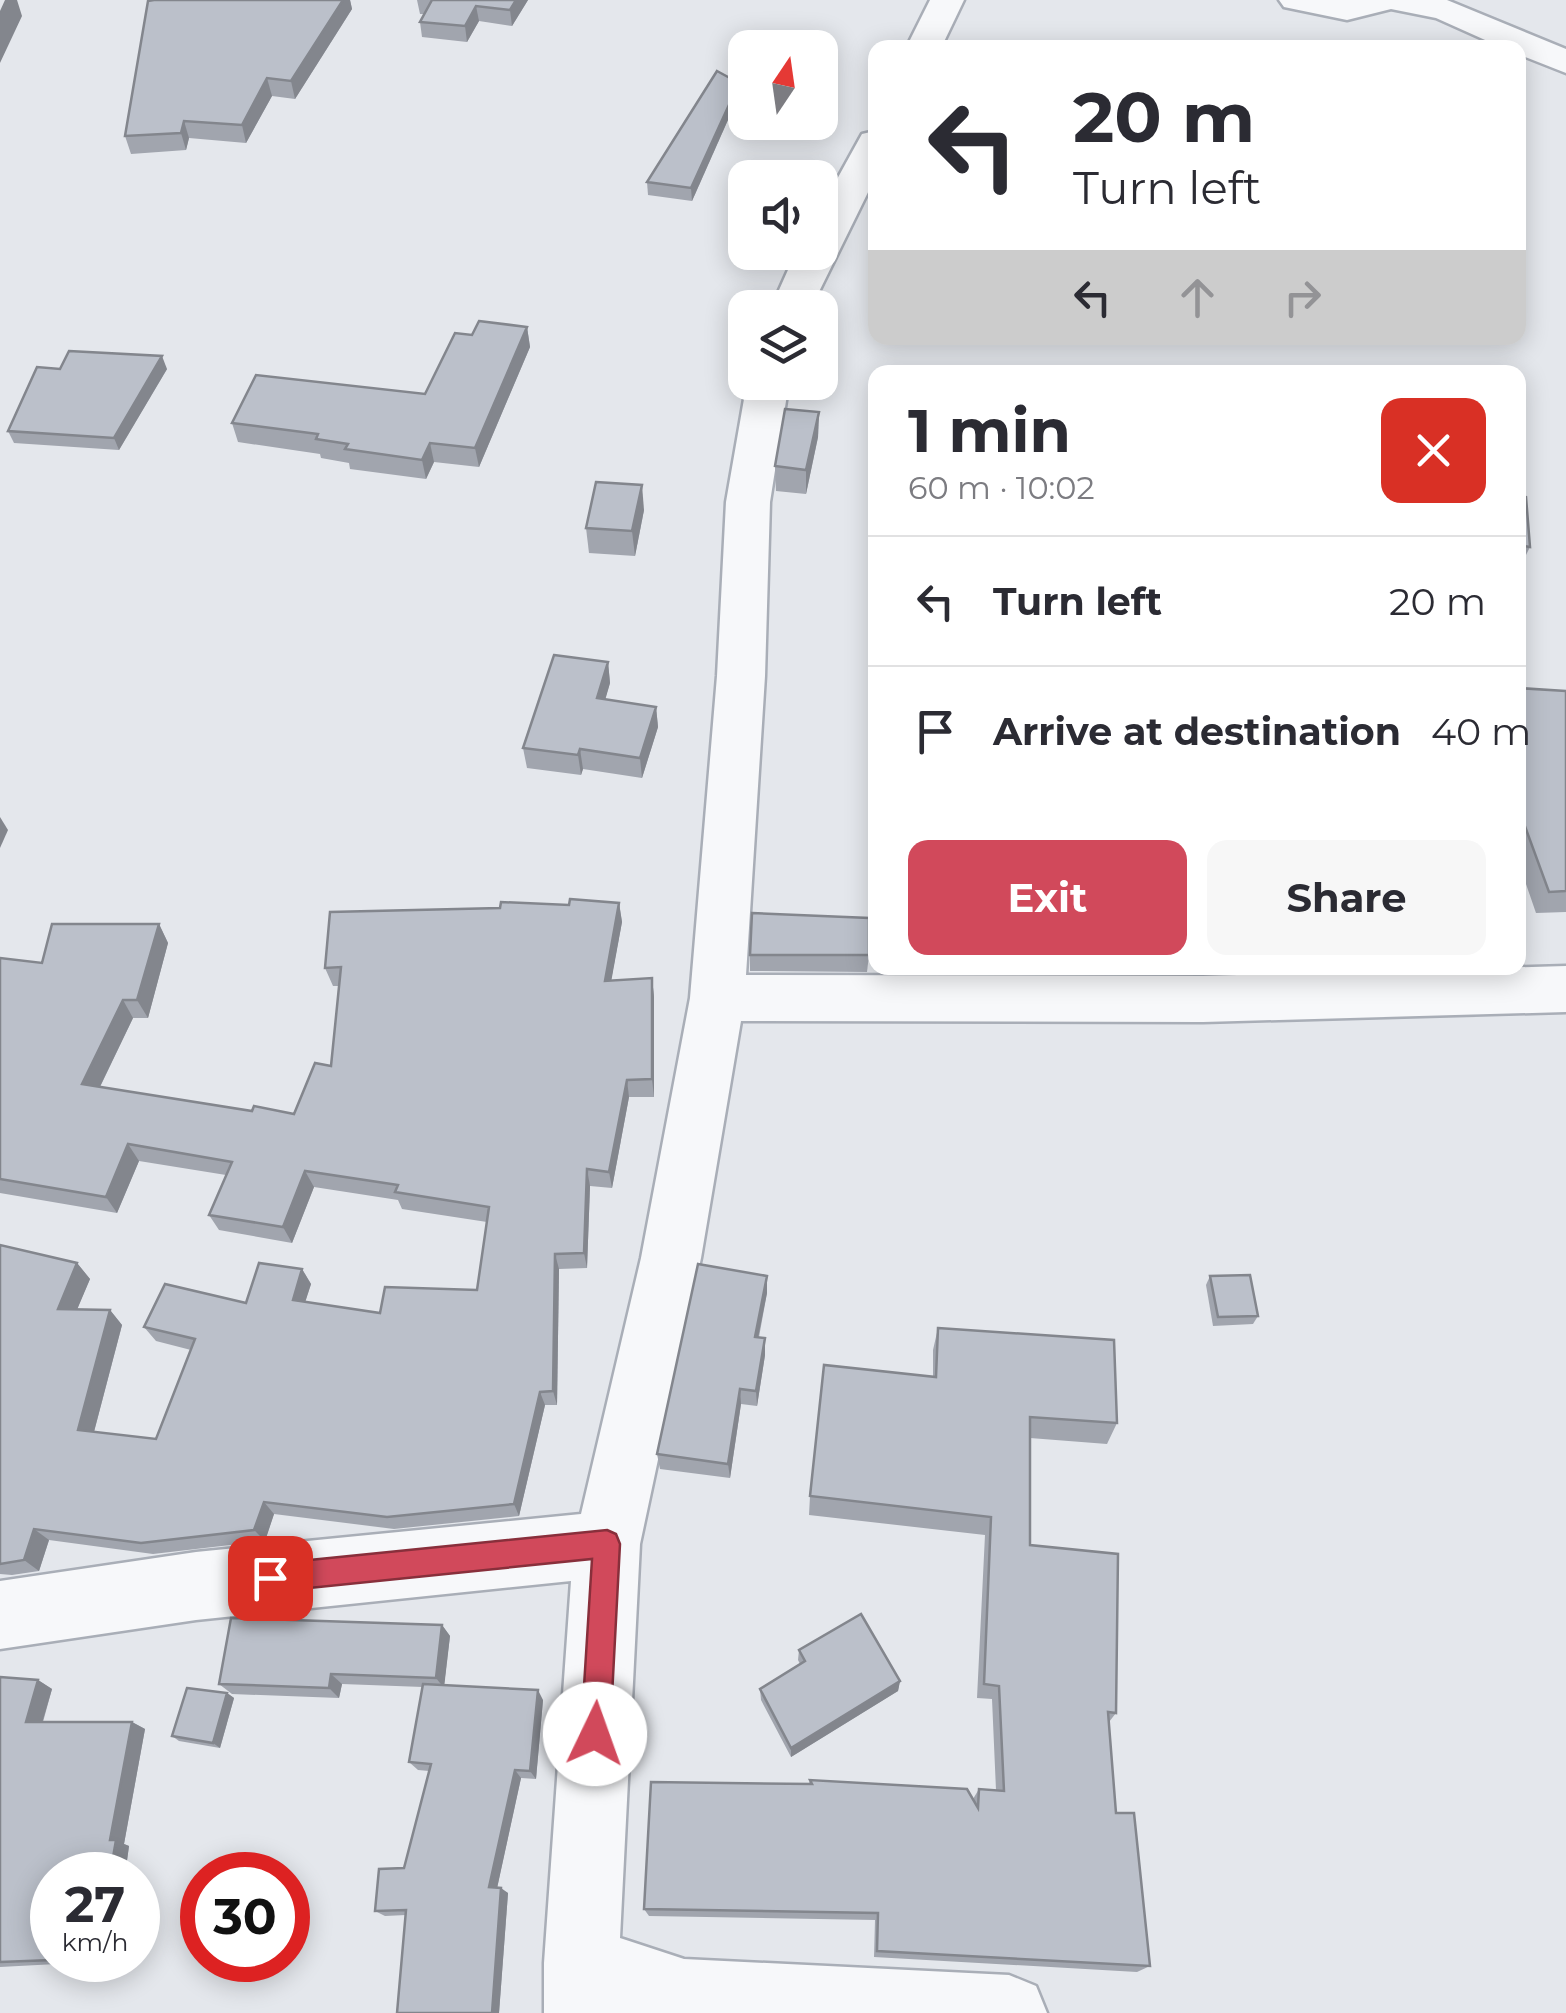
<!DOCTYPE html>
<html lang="en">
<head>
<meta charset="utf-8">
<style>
	body { margin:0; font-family:Montserrat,sans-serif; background:#f7f7f7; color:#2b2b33; height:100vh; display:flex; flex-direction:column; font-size:38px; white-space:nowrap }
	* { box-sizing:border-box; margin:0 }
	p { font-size:32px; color:#7c7c81 }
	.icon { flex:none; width:55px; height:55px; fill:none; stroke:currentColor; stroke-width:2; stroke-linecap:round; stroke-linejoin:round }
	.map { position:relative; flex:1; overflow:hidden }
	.drawer { position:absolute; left:868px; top:365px; width:658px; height:610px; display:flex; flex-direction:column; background:#fff; border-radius:20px; box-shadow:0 5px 25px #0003 }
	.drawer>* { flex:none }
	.hud { position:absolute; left:868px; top:40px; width:658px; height:305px; border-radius:20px; box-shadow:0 5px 25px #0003; background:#fff; color:#2b2b33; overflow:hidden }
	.needle { width:65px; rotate:13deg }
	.tools { position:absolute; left:728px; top:30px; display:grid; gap:20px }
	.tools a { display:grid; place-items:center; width:110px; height:110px; border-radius:20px; background:#fff; box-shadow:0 5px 25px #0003; font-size:50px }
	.speed { position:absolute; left:30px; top:1852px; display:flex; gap:20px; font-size:50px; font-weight:700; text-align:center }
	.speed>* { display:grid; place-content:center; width:130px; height:130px; border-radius:50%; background:#fff; box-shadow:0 5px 25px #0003; line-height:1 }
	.speed small { font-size:25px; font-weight:400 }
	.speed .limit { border:15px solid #d22; background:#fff; color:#111 }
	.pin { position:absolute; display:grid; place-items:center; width:85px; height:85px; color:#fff; margin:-42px; border-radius:20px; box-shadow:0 5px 15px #0006 }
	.me { position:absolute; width:110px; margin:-55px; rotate:3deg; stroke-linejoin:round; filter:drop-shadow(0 0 8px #0008) }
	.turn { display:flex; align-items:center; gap:35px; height:210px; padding:0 40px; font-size:45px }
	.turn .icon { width:130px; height:130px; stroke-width:2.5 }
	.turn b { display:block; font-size:70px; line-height:85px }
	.lanes { display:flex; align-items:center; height:95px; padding:0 40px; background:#0003; justify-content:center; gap:50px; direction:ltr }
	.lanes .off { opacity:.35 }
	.round { display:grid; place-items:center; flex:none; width:105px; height:105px; border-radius:20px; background:#f7f7f7 }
	.overview { display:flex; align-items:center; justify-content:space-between; height:170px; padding:0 40px }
	h1 { font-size:60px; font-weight:700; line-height:75px }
	.action { display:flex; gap:20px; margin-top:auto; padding:20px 40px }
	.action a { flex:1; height:115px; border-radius:20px; background:#d1495b; color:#fff; font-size:40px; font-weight:700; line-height:115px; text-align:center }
	.action a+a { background:#f7f7f7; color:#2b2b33 }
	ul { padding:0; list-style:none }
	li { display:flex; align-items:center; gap:30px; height:130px; padding:0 40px; border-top:2px solid #e1e1e2 }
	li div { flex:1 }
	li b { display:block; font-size:38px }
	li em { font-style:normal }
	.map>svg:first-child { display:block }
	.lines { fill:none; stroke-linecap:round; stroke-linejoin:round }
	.minor-casing { stroke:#a9aeb7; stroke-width:5 }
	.minor { fill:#f7f8fa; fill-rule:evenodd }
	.wall { fill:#a1a5ae }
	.shaded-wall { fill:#83868d }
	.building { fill:#bbc0ca; stroke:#83868d; stroke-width:2.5 }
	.route { fill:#d1495b; stroke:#882f3b; stroke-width:2.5 }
</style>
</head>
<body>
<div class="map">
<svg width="1566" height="2013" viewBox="0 0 1566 2013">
	<rect width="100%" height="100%" fill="#e4e7ec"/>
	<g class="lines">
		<defs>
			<g id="minor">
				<path d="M 930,0 L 964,0 L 941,48 L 906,48 Z"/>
				<path d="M 1279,0 L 1447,0 L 1566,49 L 1566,73 L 1518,54 L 1518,48 L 1503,48 L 1436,18 L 1391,9 L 1347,20 L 1284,7 Z"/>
				<path d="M 875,131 L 875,178 L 811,308 L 771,308 L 796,252 L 820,252 L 820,210 L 862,134 Z"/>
				<path d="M 747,382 L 789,382 L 770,502 L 765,676 L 746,975 L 1203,976 L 1566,966 L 1566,1012 L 1203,1022 L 741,1021 L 701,1258 L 640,1544 L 620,1938 L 684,1959 L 1009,1975 L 1036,1986 L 1047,2013 L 544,2013 L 544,1963 L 571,1581 L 196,1620 L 0,1649 L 0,1581 L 196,1552 L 581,1514 L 641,1258 L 690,998 L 717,676 L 726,502 Z"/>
			</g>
		</defs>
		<use href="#minor" class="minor-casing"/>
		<use href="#minor" class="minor"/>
	</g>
	<g class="wall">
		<path d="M 154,0 L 350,0 L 352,9 L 295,99 L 272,96 L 246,143 L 189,138 L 186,150 L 131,154 L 125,136 Z"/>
		<path d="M 417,0 L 528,0 L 512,26 L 479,21 L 467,42 L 422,37 L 420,22 L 424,14 L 420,14 Z"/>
		<path d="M 739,95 L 692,201 L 648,195 L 647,182 Z"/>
		<path d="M 527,327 L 530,347 L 479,467 L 434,462 L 426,479 L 350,469 L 349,463 L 321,458 L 320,454 L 238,442 L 232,423 L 425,394 L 472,335 Z"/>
		<path d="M 60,369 L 167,369 L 119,450 L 14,443 L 8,431 Z"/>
		<path d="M 819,412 L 818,437 L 806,494 L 776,491 L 775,466 Z"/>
		<path d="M 1518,496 L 1530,547 L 1518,571 Z"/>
		<path d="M 644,510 L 635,556 L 589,553 L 586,528 Z"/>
		<path d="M 608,662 L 610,683 L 605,699 L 656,707 L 658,727 L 642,778 L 583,769 L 581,775 L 527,768 L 523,748 Z"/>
		<path d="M 1518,688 L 1566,691 L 1566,912 L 1536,913 L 1518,861 Z"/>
		<path d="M 619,903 L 622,922 L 611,980 L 652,978 L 654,997 L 654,1097 L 629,1097 L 612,1188 L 590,1186 L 587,1268 L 559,1269 L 557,1405 L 545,1405 L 519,1516 L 394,1529 L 274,1514 L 265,1541 L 153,1554 L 49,1540 L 39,1571 L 12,1575 L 0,1574 L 0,1245 L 77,1263 L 90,1279 L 77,1309 L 110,1310 L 122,1325 L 94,1432 L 156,1439 L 191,1350 L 156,1341 L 144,1327 L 246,1303 L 302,1269 L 311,1284 L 305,1302 L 380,1313 L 477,1290 L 487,1222 L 402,1209 L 398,1200 L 314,1187 L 292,1243 L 219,1230 L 209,1215 L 226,1175 L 139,1161 L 117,1213 L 0,1193 L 0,958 L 42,963 L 159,924 L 168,943 L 148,1018 L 133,1018 L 100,1087 L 252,1111 L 294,1114 L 331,1066 L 339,986 L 333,986 L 325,968 L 500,908 Z"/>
		<path d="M 750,955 L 869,955 L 867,972 L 750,971 Z"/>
		<path d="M 993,968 L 1091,968 L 1090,972 L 994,972 Z"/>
		<path d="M 767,1276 L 767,1293 L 759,1337 L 765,1355 L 757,1406 L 741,1404 L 730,1478 L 660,1469 L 657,1454 Z"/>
		<path d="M 1210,1276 L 1258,1316 L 1253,1324 L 1213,1326 L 1206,1285 Z"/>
		<path d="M 938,1328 L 1117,1423 L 1107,1444 L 1030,1438 L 1030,1545 L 1116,1713 L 1109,1722 L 1116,1813 L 1150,1966 L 1137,1972 L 874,1957 L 875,1920 L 649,1916 L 644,1909 L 809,1784 L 810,1780 L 973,1799 L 979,1789 L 996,1790 L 992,1699 L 977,1698 L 985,1535 L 809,1515 L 810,1496 L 933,1377 L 933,1350 Z"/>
		<path d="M 442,1625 L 450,1636 L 444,1685 L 543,1700 L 536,1779 L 521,1778 L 497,1888 L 508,1893 L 499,2013 L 397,2013 L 406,1915 L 385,1916 L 375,1911 L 404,1868 L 429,1771 L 418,1770 L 409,1762 L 423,1687 L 342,1684 L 339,1698 L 232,1694 L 219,1684 Z"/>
		<path d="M 799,1650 L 900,1681 L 898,1691 L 791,1757 L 761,1700 L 760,1689 L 800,1664 L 798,1660 Z"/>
		<path d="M 0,1677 L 38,1680 L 52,1689 L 43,1722 L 132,1722 L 145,1729 L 124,1844 L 129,1846 L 125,1875 L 52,1875 L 52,1960 L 113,1961 L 0,1967 Z"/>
		<path d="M 227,1693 L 234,1698 L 220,1748 L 179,1741 L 172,1736 Z"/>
	</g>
	<g class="shaded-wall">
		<path d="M 5,0 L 17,0 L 22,16 L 0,63 L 0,11 Z"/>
		<path d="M 343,0 L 350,0 L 352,9 L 295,99 L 291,81 Z"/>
		<path d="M 516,0 L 528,0 L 512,26 L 510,10 Z"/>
		<path d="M 476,6 L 479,21 L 467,42 L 465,26 Z"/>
		<path d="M 267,78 L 272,96 L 246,143 L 242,125 Z"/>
		<path d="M 739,83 L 739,95 L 692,201 L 691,188 Z"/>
		<path d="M 184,121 L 189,138 L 186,150 L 181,133 Z"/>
		<path d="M 527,327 L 530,347 L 479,467 L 475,448 Z"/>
		<path d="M 162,356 L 167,369 L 119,450 L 114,438 Z"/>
		<path d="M 819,412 L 818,437 L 806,494 L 806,470 Z"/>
		<path d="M 430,443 L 434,462 L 426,479 L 422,460 Z"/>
		<path d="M 642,485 L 644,510 L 635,556 L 632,531 Z"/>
		<path d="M 608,662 L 610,683 L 600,718 L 597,698 Z"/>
		<path d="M 656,707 L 658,727 L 642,778 L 640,758 Z"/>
		<path d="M 580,749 L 583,769 L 581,775 L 578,755 Z"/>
		<path d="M 0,817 L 8,830 L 0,848 Z"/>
		<path d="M 619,903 L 622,922 L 608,999 L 605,981 Z"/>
		<path d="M 159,924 L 168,943 L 148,1018 L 137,1000 Z"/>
		<path d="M 652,978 L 654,997 L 654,1097 L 652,1079 Z"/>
		<path d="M 123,1000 L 133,1018 L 93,1101 L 82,1084 Z"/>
		<path d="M 627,1080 L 629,1097 L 612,1188 L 609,1172 Z"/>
		<path d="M 128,1144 L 139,1161 L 117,1213 L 106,1197 Z"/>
		<path d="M 587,1169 L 590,1186 L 587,1268 L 584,1253 Z"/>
		<path d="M 305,1171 L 314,1187 L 292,1243 L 283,1227 Z"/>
		<path d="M 555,1254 L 559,1269 L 557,1405 L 553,1391 Z"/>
		<path d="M 77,1263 L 90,1279 L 71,1324 L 58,1309 Z"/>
		<path d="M 302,1269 L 311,1284 L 301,1315 L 293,1300 Z"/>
		<path d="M 767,1276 L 767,1293 L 755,1353 L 755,1337 Z"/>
		<path d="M 110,1310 L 122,1325 L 91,1443 L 78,1430 Z"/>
		<path d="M 765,1338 L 765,1355 L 757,1406 L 756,1391 Z"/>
		<path d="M 740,1389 L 741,1404 L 730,1478 L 728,1464 Z"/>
		<path d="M 540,1392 L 545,1405 L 519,1516 L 514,1504 Z"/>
		<path d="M 264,1502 L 274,1514 L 265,1541 L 254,1530 Z"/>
		<path d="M 34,1529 L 49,1540 L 39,1571 L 24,1560 Z"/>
		<path d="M 442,1625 L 450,1636 L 444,1688 L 436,1678 Z"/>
		<path d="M 331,1674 L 342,1684 L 339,1698 L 329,1688 Z"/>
		<path d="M 38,1680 L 52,1689 L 40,1730 L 26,1722 Z"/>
		<path d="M 900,1681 L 898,1691 L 791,1757 L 791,1748 Z"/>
		<path d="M 538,1690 L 543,1700 L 536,1779 L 530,1771 Z"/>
		<path d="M 227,1693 L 234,1698 L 220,1748 L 213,1743 Z"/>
		<path d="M 132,1722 L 145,1729 L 124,1844 L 129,1846 L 125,1875 L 110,1875 L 110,1840 Z"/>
		<path d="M 515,1770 L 521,1778 L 496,1893 L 489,1887 Z"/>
		<path d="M 501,1888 L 508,1893 L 499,2013 L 492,2013 Z"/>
	</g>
	<g class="building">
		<path d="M 154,0 L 343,0 L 291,81 L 267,78 L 242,125 L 184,121 L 181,133 L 125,136 L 148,1 Z"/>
		<path d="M 432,0 L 516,0 L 510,10 L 476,6 L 465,26 L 420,22 Z"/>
		<path d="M 717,71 L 739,83 L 691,188 L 647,182 Z"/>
		<path d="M 479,321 L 527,327 L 475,448 L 430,443 L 422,460 L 345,449 L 348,444 L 316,439 L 318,434 L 232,423 L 256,375 L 425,394 L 455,333 L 472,335 Z"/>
		<path d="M 69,351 L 162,356 L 114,438 L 8,431 L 37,367 L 60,369 Z"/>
		<path d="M 785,409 L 819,412 L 806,470 L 775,466 Z"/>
		<path d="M 596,482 L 642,485 L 632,531 L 586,528 Z"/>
		<path d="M 1518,496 L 1526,497 L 1530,547 L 1518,545 Z"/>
		<path d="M 554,655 L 608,662 L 597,698 L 656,707 L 640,758 L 580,749 L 578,755 L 523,748 Z"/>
		<path d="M 1518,688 L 1566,691 L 1566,891 L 1549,892 L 1523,821 L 1518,821 Z"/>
		<path d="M 570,899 L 619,903 L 605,981 L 652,978 L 652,1079 L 627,1080 L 609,1172 L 587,1169 L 584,1253 L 555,1254 L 553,1391 L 540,1392 L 514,1504 L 387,1517 L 264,1502 L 254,1530 L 141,1543 L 34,1529 L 24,1560 L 0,1564 L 0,1245 L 77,1263 L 58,1309 L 110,1310 L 78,1430 L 156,1439 L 195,1339 L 144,1327 L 165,1284 L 246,1303 L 259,1263 L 302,1269 L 293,1300 L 380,1313 L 385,1287 L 477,1290 L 489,1207 L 395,1192 L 398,1185 L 305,1171 L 283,1227 L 209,1215 L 232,1162 L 128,1144 L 106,1197 L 0,1179 L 0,958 L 42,963 L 52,924 L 159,924 L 137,1000 L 123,1000 L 82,1084 L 252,1111 L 254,1106 L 294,1114 L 315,1063 L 331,1066 L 341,967 L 325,968 L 330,912 L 500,908 L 501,902 L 569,905 Z"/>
		<path d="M 752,913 L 869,918 L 869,955 L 750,955 Z"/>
		<path d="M 698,1264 L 767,1276 L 755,1337 L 765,1338 L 756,1391 L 740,1389 L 728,1464 L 657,1454 Z"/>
		<path d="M 1250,1275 L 1258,1316 L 1218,1317 L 1210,1276 Z"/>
		<path d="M 938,1328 L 1114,1340 L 1117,1423 L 1030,1417 L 1030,1545 L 1118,1554 L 1116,1713 L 1108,1712 L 1116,1813 L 1134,1813 L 1150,1966 L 877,1951 L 878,1913 L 644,1909 L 651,1782 L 812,1784 L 810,1780 L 967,1789 L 978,1808 L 979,1789 L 1004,1791 L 999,1686 L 984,1684 L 991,1517 L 810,1496 L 824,1365 L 936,1377 Z"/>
		<path d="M 861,1614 L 900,1681 L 791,1748 L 760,1689 L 805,1661 L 799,1650 Z"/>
		<path d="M 231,1618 L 442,1625 L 436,1678 L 331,1674 L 329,1688 L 219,1684 Z"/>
		<path d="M 0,1677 L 38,1680 L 26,1722 L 132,1722 L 110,1840 L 116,1840 L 110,1875 L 52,1875 L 52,1960 L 0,1962 Z"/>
		<path d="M 423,1684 L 538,1690 L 530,1771 L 515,1770 L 489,1887 L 501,1888 L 492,2013 L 397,2013 L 406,1910 L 375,1911 L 379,1869 L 404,1868 L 431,1764 L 409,1762 Z"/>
		<path d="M 187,1688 L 227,1693 L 213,1743 L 172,1736 Z"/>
	</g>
	<path class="route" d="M 607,1530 L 616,1534 L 620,1544 L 610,1734 L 605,1744 L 595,1749 L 585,1744 L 581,1734 L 592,1559 L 270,1592 L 260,1588 L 256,1578 L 260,1568 L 270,1564 Z"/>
</svg>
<div class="tools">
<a><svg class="needle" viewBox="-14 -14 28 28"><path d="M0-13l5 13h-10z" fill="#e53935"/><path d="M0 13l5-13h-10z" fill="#7c7c81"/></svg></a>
<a><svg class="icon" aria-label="sound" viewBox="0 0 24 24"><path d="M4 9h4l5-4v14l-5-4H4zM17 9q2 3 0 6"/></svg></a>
<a><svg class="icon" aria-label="layers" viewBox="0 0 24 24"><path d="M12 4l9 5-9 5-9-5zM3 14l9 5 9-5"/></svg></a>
</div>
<div class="speed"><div>27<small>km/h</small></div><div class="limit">30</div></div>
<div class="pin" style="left:270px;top:1578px;background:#d93025"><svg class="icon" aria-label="arrive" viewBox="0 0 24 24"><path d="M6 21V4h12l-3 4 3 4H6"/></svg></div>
<svg class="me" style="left:595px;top:1734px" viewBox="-20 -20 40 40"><circle r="19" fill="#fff"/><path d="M0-13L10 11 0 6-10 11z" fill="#d1495b"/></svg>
<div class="hud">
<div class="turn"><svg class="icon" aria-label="left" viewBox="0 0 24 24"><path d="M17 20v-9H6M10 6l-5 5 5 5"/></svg><div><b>20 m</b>Turn left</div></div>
<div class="lanes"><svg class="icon" aria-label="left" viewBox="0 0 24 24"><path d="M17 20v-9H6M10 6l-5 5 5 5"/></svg><svg class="icon off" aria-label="ahead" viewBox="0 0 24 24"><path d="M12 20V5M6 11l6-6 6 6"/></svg><svg class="icon off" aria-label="right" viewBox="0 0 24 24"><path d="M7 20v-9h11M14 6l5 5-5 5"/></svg></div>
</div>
<section class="drawer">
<div class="overview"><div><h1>1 min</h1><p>60 m · 10:02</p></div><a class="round" style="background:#d93025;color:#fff"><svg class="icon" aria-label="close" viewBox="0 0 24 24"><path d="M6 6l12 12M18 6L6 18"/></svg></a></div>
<ul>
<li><svg class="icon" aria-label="left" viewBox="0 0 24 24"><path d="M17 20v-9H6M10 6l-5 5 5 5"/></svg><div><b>Turn left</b></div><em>20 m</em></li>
<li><svg class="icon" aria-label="arrive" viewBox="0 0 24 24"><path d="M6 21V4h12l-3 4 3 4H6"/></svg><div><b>Arrive at destination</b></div><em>40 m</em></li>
</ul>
<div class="action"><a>Exit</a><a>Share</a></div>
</section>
</div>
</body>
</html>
